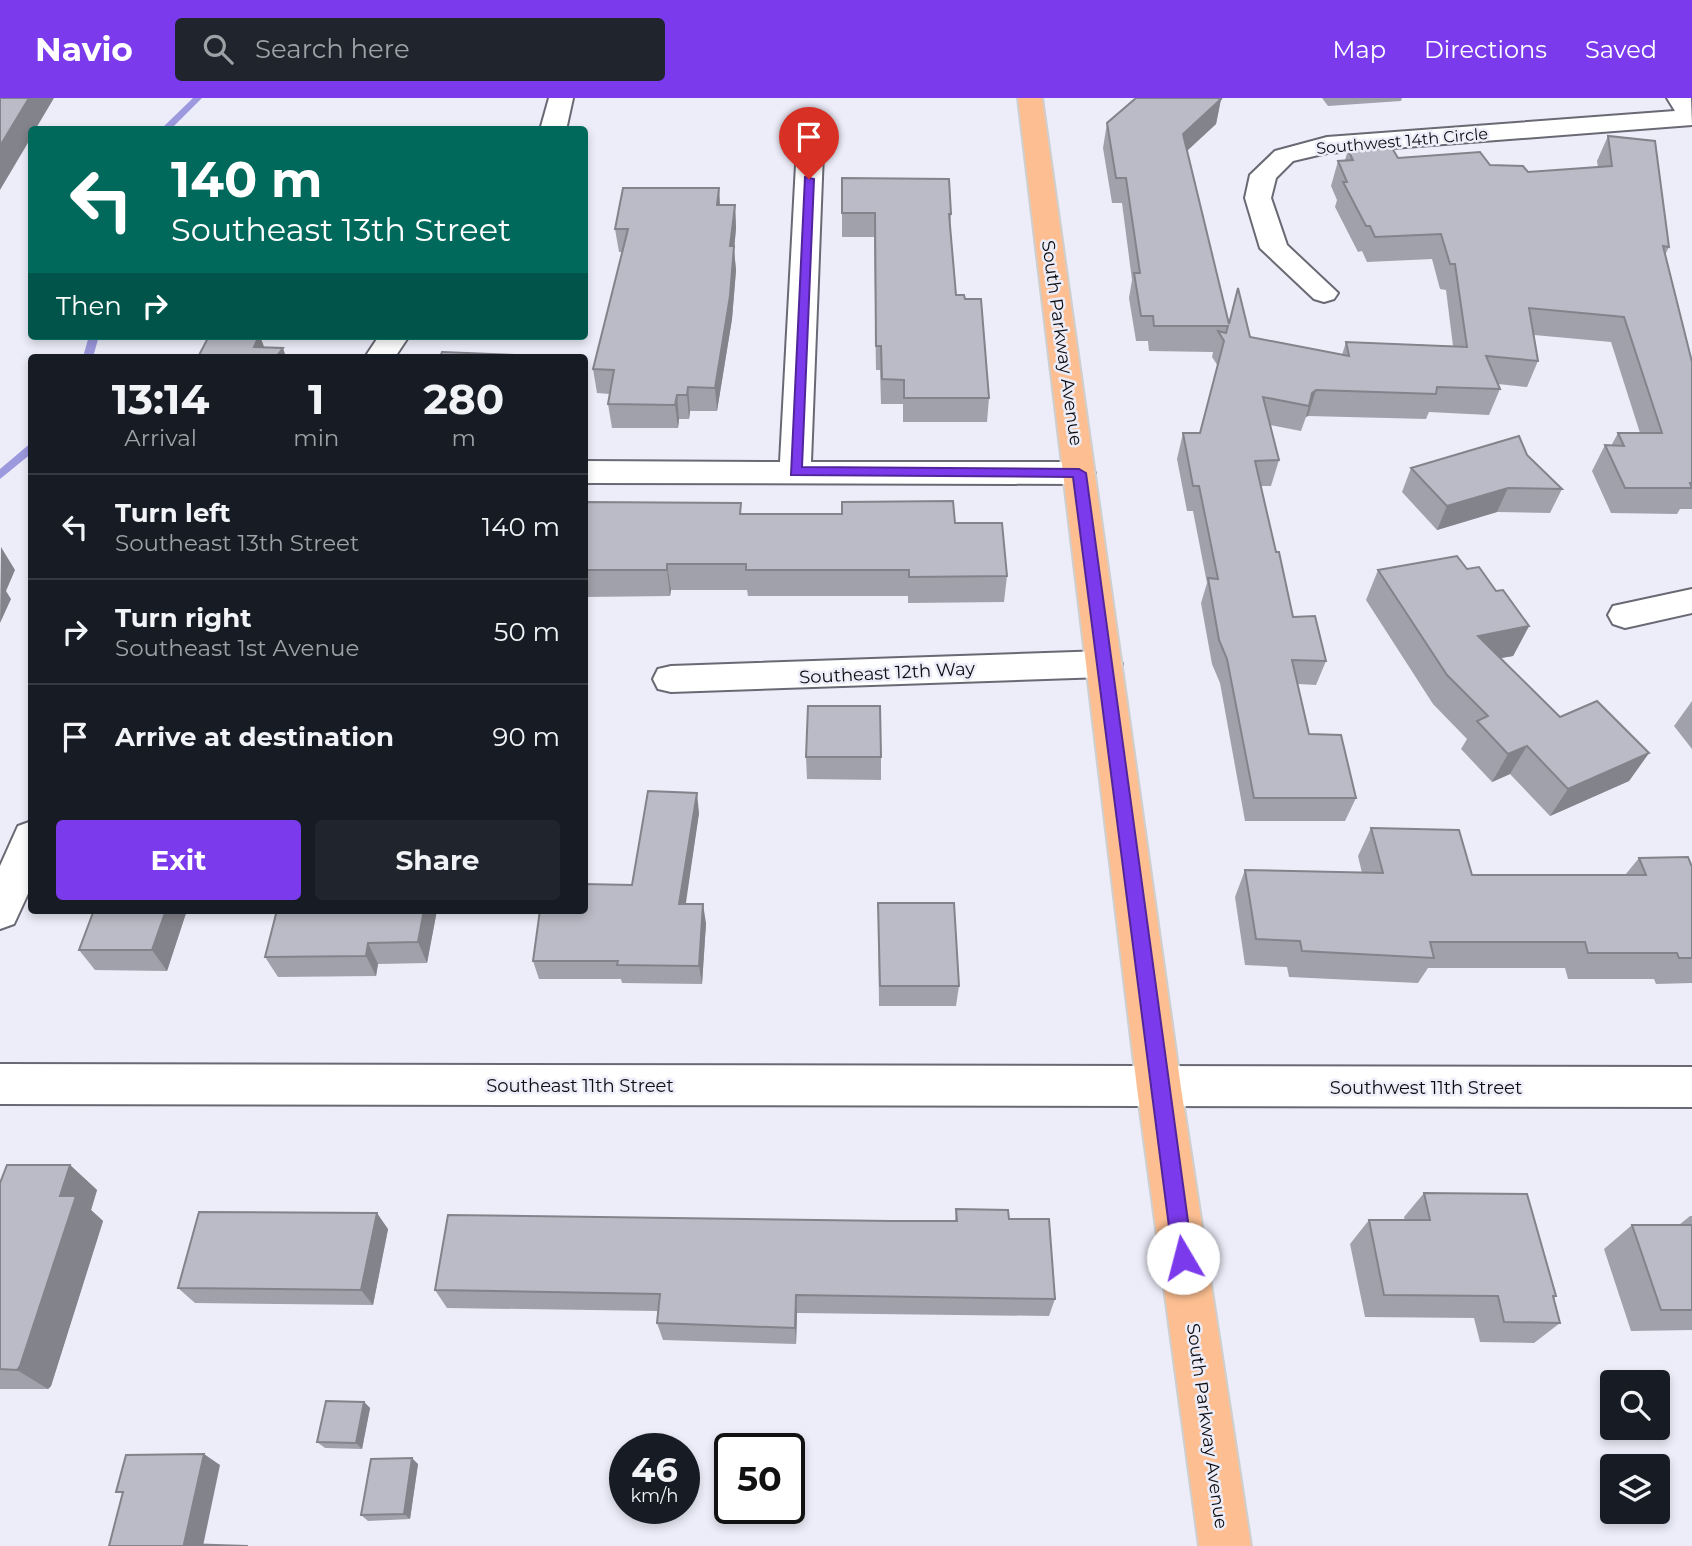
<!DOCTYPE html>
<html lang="en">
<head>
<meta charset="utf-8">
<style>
	body { margin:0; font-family:Montserrat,sans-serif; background:#20242c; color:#f1f3f6; height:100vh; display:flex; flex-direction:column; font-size:26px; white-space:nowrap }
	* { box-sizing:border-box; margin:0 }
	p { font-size:23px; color:#9ea1a6 }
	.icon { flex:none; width:38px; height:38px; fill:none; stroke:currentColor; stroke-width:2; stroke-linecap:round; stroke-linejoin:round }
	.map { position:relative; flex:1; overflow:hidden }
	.drawer { position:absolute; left:28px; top:256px; width:560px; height:560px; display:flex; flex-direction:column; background:#171b24; border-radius:7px; box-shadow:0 4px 10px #0003 }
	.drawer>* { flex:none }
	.top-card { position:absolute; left:28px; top:28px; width:560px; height:214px; border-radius:7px; box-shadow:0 4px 10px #0003; background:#00695c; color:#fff; overflow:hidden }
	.controls { position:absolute; left:1600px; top:1272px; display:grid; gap:14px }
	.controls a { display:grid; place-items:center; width:70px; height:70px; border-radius:7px; background:#171b24; box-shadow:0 4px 10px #0003; font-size:35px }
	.speed { position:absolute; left:609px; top:1335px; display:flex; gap:14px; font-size:35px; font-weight:700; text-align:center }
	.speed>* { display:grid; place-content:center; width:91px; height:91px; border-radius:50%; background:#171b24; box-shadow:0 4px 10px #0003; line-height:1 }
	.speed small { font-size:18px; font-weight:400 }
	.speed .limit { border:4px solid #111; border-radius:10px; background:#fff; color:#111 }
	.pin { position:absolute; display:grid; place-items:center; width:60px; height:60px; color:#fff; margin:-72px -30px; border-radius:50% 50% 50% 0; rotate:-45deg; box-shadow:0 0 7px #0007 }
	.pin .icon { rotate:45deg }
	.me { position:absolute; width:77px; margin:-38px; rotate:352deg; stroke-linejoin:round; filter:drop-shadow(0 0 5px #0008) }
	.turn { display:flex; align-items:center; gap:24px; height:147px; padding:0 28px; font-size:32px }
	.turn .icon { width:91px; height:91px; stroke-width:2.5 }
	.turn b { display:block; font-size:49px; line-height:60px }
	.then { display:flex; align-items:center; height:66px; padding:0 28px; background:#0003; gap:14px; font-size:26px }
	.eta { display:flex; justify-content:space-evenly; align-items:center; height:119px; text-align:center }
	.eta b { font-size:42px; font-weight:700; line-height:49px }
	.primary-button { display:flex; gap:14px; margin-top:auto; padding:14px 28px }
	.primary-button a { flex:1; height:80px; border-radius:7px; background:#7c3aed; color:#fff; font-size:28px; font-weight:700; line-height:80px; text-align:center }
	.primary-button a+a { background:#20242c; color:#f1f3f6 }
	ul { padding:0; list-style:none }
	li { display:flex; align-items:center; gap:21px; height:105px; padding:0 28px; border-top:2px solid #363941 }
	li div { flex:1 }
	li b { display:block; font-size:26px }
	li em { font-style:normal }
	header { display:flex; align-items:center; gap:42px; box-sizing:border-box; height:98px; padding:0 35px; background:#7c3aed; color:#fff }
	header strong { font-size:33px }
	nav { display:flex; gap:38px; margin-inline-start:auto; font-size:24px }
	.search { width:490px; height:63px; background:#20242c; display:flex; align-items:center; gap:18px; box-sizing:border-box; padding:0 24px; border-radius:7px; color:#9ea1a6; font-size:26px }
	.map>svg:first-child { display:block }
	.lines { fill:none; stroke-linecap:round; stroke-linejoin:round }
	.stream { fill:#9d99de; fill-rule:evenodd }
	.minor-casing { stroke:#696974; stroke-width:4 }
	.major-casing { stroke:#cfcfcf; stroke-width:4 }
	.minor { fill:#fff; fill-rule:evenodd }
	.major { fill:#fdbf91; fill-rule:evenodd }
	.wall { fill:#a1a1ab }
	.shaded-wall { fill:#83838b }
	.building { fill:#bbbbc7; stroke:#83838b; stroke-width:2 }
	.route { fill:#7c3aed; stroke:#51269a; stroke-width:2 }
	.labels { text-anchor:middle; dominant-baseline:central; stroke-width:5; stroke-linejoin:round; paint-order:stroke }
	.far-street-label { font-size:16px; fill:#0d0d11; stroke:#ededfa }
	.street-label { font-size:18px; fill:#0d0d11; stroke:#ededfa }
</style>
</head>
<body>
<header>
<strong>Navio</strong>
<div class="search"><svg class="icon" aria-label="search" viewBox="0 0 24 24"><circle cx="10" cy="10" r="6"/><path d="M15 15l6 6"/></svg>Search here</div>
<nav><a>Map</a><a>Directions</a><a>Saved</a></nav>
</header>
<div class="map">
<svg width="1692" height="1448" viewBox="0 0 1692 1448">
	<rect width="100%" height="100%" fill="#ededfa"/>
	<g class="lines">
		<g class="stream">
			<path d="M 193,0 L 202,0 L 170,32 L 160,32 Z"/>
			<path d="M 89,238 L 99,238 L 93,259 L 83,259 Z"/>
			<path d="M 32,344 L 32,355 L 0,381 L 0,371 Z"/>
		</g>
		<defs>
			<g id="minor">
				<path d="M 549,0 L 573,0 L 566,32 L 540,32 Z"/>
				<path d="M 1667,0 L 1691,0 L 1692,27 L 1327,55 L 1293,63 L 1276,80 L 1271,100 L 1287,147 L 1338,195 L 1334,201 L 1324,204 L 1314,201 L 1260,150 L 1245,100 L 1250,77 L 1275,53 L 1327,39 L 1675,13 Z"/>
				<path d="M 811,21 L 820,24 L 824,29 L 811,364 L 1079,364 L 1090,367 L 1095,375 L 1090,383 L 1079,386 L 584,385 L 584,363 L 780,364 L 798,29 L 802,24 Z"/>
				<path d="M 379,238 L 409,238 L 395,259 L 365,259 Z"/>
				<path d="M 1692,491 L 1692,515 L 1625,530 L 1613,526 L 1608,517 L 1613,508 Z"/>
				<path d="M 1104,553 L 1117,557 L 1122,566 L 1117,575 L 1104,579 L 671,594 L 658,591 L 653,581 L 658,571 L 671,568 Z"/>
				<path d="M 32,723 L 32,787 L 14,826 L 0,831 L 0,768 L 18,728 Z"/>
				<path d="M 0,966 L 1692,969 L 1692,1009 L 0,1006 Z"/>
			</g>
			<path id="major" d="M 1018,0 L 1042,0 L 1181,990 L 1251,1448 L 1199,1448 L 1137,990 Z"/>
		</defs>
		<use href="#minor" class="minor-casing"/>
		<use href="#major" class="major-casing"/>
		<use href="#minor" class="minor"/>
		<use href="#major" class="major"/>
	</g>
	<g class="wall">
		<path d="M 1322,0 L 1402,0 L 1401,3 L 1328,8 Z"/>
		<path d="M 1221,1 L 1216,26 L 1187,53 L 1229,226 L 1250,239 L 1342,257 L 1346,244 L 1453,248 L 1446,192 L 1440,191 L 1432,161 L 1367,164 L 1362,153 L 1358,154 L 1335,109 L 1337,102 L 1331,88 L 1338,63 L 1345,62 L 1348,52 L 1398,60 L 1490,67 L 1528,74 L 1598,69 L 1597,63 L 1608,38 L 1669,149 L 1665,157 L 1692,264 L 1692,411 L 1680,411 L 1677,416 L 1611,415 L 1592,373 L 1605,347 L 1611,348 L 1618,335 L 1640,335 L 1611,244 L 1534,237 L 1538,263 L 1527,289 L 1498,286 L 1500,291 L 1489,317 L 1429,314 L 1426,321 L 1308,318 L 1306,319 L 1301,333 L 1270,327 L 1279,362 L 1271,388 L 1260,388 L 1276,454 L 1293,519 L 1326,563 L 1316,587 L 1298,586 L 1309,636 L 1356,700 L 1345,723 L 1245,723 L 1220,585 L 1212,566 L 1201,505 L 1207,485 L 1193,413 L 1187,413 L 1177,361 L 1183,335 L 1200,335 L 1218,268 L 1212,259 L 1213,254 L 1149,253 L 1148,243 L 1136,243 L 1129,200 L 1132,182 L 1122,105 L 1112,105 L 1103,50 L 1107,25 Z"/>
		<path d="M 842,80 L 951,116 L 950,131 L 956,197 L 965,201 L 989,300 L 987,324 L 903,324 L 903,306 L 881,306 L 880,272 L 876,272 L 874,139 L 842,139 Z"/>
		<path d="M 719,90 L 720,107 L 735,107 L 736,130 L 734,152 L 736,172 L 732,221 L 717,313 L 690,313 L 689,321 L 679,321 L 678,330 L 612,330 L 608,306 L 610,296 L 597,295 L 593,271 L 622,154 L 619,154 L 615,131 Z"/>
		<path d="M 1527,357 L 1562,391 L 1550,415 L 1497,414 L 1437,432 L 1402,394 L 1411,370 Z"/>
		<path d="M 584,404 L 742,416 L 955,425 L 1007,478 L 1004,504 L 908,505 L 908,498 L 748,498 L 747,492 L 671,492 L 670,498 L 584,499 Z"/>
		<path d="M 1467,471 L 1496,493 L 1529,528 L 1513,558 L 1500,560 L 1560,619 L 1649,655 L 1629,683 L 1550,718 L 1510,676 L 1492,684 L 1461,651 L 1467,641 L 1433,606 L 1366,502 L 1378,472 Z"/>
		<path d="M 1692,603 L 1692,651 L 1674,628 Z"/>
		<path d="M 806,659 L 881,659 L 881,682 L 807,681 Z"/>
		<path d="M 699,715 L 685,806 L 706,825 L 702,886 L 622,885 L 621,881 L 539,881 L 533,863 L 632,787 Z"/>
		<path d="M 1371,730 L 1472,777 L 1625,777 L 1639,760 L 1692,769 L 1692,885 L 1656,886 L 1654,881 L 1568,881 L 1565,870 L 1428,870 L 1418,885 L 1289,879 L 1287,869 L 1245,867 L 1235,799 L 1245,772 L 1362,775 L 1358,758 Z"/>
		<path d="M 878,805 L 959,888 L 956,908 L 879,908 Z"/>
		<path d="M 94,812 L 187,812 L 167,873 L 95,872 L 79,852 Z"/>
		<path d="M 277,812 L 437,812 L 427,865 L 378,866 L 376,878 L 278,879 L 265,859 Z"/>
		<path d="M 70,1067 L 97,1092 L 91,1112 L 103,1123 L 51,1288 L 48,1291 L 0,1291 L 0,1085 Z"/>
		<path d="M 1424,1095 L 1556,1198 L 1554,1200 L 1560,1225 L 1534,1245 L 1480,1244 L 1474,1220 L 1365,1219 L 1350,1146 L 1369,1122 L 1405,1122 L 1404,1119 Z"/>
		<path d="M 956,1111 L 1009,1121 L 1055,1201 L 1049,1218 L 797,1215 L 796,1246 L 663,1242 L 657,1225 L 658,1213 L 447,1210 L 435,1192 L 955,1123 Z"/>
		<path d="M 1690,1118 L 1692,1118 L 1692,1232 L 1631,1233 L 1604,1151 L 1632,1127 L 1679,1127 Z"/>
		<path d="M 388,1131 L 373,1207 L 195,1205 L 178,1190 Z"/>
		<path d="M 364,1304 L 370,1310 L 362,1351 L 325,1350 L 317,1344 Z"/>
		<path d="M 418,1366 L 410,1421 L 368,1423 L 361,1417 Z"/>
	</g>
	<g class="shaded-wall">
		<path d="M 29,0 L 54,0 L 35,32 L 32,32 L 32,38 L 0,92 L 0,48 Z"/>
		<path d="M 1221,1 L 1216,26 L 1178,61 L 1183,36 Z"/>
		<path d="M 719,90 L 720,113 L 717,107 Z"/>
		<path d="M 735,107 L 736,130 L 734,152 L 736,172 L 732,221 L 717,313 L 715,290 Z"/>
		<path d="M 260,238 L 268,259 L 254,249 Z"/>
		<path d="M 283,250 L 286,259 L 276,259 Z"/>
		<path d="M 688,289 L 690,313 L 689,321 L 687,297 Z"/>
		<path d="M 1316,292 L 1308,318 L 1306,319 L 1312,295 Z"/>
		<path d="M 677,297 L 679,321 L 678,330 L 675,307 Z"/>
		<path d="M 1508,390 L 1497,414 L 1437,432 L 1447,408 Z"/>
		<path d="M 1,449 L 15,472 L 6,493 L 11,501 L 0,525 Z"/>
		<path d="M 667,466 L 671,492 L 670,498 L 667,472 Z"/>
		<path d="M 1529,528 L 1513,558 L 1463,567 L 1478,538 Z"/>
		<path d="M 1527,648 L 1510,676 L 1492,684 L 1508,656 Z"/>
		<path d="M 1649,655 L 1629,683 L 1550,718 L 1568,691 Z"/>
		<path d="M 697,695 L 699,715 L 683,825 L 679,806 Z"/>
		<path d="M 703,806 L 706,825 L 702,886 L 699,868 Z"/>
		<path d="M 166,812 L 187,812 L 167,873 L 152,852 Z"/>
		<path d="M 424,812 L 437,812 L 427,865 L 418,844 Z"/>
		<path d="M 368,845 L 378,866 L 376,878 L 366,858 Z"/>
		<path d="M 70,1067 L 97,1092 L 91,1112 L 103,1123 L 51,1288 L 48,1291 L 17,1272 L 60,1098 Z"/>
		<path d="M 377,1115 L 388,1131 L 373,1207 L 361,1192 Z"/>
		<path d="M 796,1197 L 797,1215 L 796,1246 L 795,1230 Z"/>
		<path d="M 364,1304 L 370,1310 L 362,1351 L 356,1345 Z"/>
		<path d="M 204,1356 L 220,1367 L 203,1448 L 184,1446 Z"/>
		<path d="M 412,1360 L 418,1366 L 410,1421 L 404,1416 Z"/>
	</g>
	<g class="building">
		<path d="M 0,0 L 29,0 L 0,48 Z"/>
		<path d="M 1136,0 L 1218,0 L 1221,1 L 1183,36 L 1229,226 L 1238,190 L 1250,239 L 1349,258 L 1346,244 L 1467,249 L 1455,166 L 1450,166 L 1441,136 L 1375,139 L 1370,128 L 1366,128 L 1343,84 L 1347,84 L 1338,63 L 1353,62 L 1348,52 L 1392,50 L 1398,60 L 1480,54 L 1490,67 L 1523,68 L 1528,74 L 1612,68 L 1608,38 L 1655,43 L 1669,149 L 1663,148 L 1692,264 L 1692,385 L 1690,385 L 1692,390 L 1625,390 L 1605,347 L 1624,348 L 1618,335 L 1662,335 L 1624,219 L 1529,210 L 1538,263 L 1486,258 L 1500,291 L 1437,289 L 1436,296 L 1316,292 L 1312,295 L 1309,308 L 1263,299 L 1279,362 L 1255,363 L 1276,454 L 1279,454 L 1293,519 L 1315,518 L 1326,563 L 1292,562 L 1309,636 L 1341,637 L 1356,700 L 1254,700 L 1227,561 L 1219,542 L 1208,480 L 1218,481 L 1199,388 L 1193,388 L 1183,335 L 1200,335 L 1224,243 L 1218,233 L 1226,235 L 1228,228 L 1154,228 L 1153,218 L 1141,218 L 1134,175 L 1140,175 L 1126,80 L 1116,80 L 1107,25 Z"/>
		<path d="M 842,80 L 949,81 L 951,116 L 949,116 L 956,197 L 964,197 L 965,201 L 981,201 L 989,300 L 904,300 L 904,282 L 882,281 L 881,248 L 876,248 L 875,115 L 842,115 Z"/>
		<path d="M 623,90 L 719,90 L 717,107 L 735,107 L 730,148 L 734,148 L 730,198 L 715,290 L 688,289 L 687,297 L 677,297 L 675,307 L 608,306 L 614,272 L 593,271 L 628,131 L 615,131 Z"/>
		<path d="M 209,238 L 259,238 L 254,249 L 283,250 L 276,259 L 198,259 Z"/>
		<path d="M 442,254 L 515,257 L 515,259 L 440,259 Z"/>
		<path d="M 1519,338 L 1527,357 L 1562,391 L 1508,390 L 1447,408 L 1411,370 Z"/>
		<path d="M 953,403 L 955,425 L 1002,425 L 1007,478 L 909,479 L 909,472 L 746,472 L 746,466 L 667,466 L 667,472 L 584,472 L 584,404 L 741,405 L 740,416 L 842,416 L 842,404 Z"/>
		<path d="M 1457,458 L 1467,471 L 1479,469 L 1496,493 L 1503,492 L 1529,528 L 1478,538 L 1560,619 L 1597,603 L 1649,655 L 1568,691 L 1527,648 L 1508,656 L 1477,623 L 1488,618 L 1447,577 L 1378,472 Z"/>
		<path d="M 808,608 L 880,608 L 881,659 L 806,659 Z"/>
		<path d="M 648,693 L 697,695 L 679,806 L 703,806 L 699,868 L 617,867 L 618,863 L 533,863 L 540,812 L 584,812 L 584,786 L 632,787 Z"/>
		<path d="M 1371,730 L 1459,732 L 1472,777 L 1646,777 L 1639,760 L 1688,759 L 1692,769 L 1692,860 L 1679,860 L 1677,855 L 1588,855 L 1585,844 L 1430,844 L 1434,860 L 1302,853 L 1300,843 L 1256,841 L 1245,772 L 1383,775 Z"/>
		<path d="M 878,805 L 954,805 L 959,888 L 880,888 Z"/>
		<path d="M 94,812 L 166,812 L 152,852 L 79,852 Z"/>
		<path d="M 277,812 L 424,812 L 418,844 L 368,845 L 366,858 L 265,859 Z"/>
		<path d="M 7,1067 L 70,1067 L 60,1098 L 76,1098 L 20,1268 L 17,1272 L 0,1271 L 0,1085 Z"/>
		<path d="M 1424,1095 L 1527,1096 L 1556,1198 L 1553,1198 L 1560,1225 L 1504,1224 L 1498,1198 L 1384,1197 L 1369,1122 L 1430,1122 Z"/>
		<path d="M 956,1111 L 1008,1112 L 1009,1121 L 1049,1121 L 1055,1201 L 796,1197 L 795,1230 L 657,1225 L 660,1196 L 435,1192 L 448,1117 L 891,1123 L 957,1123 Z"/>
		<path d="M 199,1114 L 377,1115 L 361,1192 L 178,1190 Z"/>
		<path d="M 1632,1127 L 1692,1127 L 1692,1212 L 1661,1212 Z"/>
		<path d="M 326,1303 L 364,1304 L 356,1345 L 317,1344 Z"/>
		<path d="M 204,1356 L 184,1446 L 248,1448 L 109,1448 L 123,1394 L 116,1394 L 126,1357 Z"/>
		<path d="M 412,1360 L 404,1416 L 361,1417 L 371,1361 Z"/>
	</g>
	<path class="route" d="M 805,79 L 814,81 L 802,369 L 1079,371 L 1086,375 L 1193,1160 L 1190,1166 L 1183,1169 L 1176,1166 L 1173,1160 L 1073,379 L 791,377 Z"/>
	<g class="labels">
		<g class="far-street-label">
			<text transform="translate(1402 43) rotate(-5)">Southwest 14th Circle</text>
		</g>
		<g class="street-label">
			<text transform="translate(1062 245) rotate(82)">South Parkway Avenue</text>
			<text transform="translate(887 575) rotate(-3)">Southeast 12th Way</text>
			<text x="580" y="988">Southeast 11th Street</text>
			<text x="1426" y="990">Southwest 11th Street</text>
			<text transform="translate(1207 1328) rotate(82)">South Parkway Avenue</text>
		</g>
	</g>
</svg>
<div class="controls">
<a><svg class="icon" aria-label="search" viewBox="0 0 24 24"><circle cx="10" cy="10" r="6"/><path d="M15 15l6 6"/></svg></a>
<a><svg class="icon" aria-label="layers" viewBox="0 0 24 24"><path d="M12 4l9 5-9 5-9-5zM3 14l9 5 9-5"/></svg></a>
</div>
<div class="speed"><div>46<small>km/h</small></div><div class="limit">50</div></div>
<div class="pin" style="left:809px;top:81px;background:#d93025"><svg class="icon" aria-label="arrive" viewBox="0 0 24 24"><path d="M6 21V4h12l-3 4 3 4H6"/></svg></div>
<svg class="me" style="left:1183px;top:1160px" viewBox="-20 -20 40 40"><circle r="19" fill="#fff"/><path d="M0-13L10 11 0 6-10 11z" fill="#7c3aed"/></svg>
<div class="top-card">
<div class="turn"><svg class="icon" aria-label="left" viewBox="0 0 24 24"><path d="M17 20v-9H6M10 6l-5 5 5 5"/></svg><div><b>140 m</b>Southeast 13th Street</div></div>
<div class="then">Then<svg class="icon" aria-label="right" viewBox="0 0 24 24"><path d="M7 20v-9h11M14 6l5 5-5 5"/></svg></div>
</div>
<section class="drawer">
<div class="eta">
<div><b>13:14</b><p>Arrival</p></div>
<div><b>1</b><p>min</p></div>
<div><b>280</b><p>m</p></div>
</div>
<ul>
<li><svg class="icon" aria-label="left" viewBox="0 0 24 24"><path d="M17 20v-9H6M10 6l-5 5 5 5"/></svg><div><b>Turn left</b><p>Southeast 13th Street</p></div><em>140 m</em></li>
<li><svg class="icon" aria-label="right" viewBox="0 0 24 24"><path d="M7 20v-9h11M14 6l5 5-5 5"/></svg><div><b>Turn right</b><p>Southeast 1st Avenue</p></div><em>50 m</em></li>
<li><svg class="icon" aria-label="arrive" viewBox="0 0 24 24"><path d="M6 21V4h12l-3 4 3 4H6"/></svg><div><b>Arrive at destination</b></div><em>90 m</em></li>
</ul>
<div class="primary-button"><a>Exit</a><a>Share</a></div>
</section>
</div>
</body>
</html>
